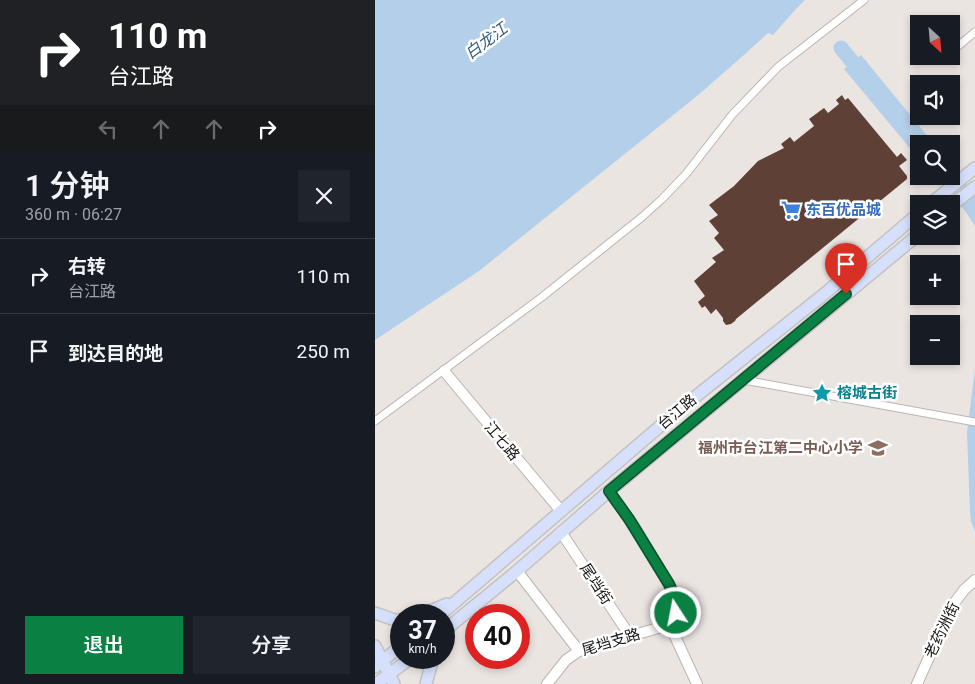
<!DOCTYPE html>
<html lang="zh">
<head>
<meta charset="utf-8">
<style>
	body { margin:0; font-family:Roboto,"Noto Sans SC",sans-serif; background:#20242c; color:#f1f3f6; height:100vh; display:flex; flex-direction:column; font-size:19px; white-space:nowrap }
	* { box-sizing:border-box; margin:0 }
	p { font-size:16px; color:#9ea1a6 }
	.icon { flex:none; width:28px; height:28px; fill:none; stroke:currentColor; stroke-width:2; stroke-linecap:round; stroke-linejoin:round }
	.map { position:relative; flex:1; overflow:hidden }
	.side { display:flex; flex-direction:column; background:#171b24; width:375px }
	.side>* { flex:none }
	.banner { background:#202124; color:#fff; overflow:hidden }
	.needle { width:32px; rotate:154deg }
	.fabs { position:absolute; left:535px; top:15px; display:grid; gap:10px }
	.fabs a { display:grid; place-items:center; width:50px; height:50px; border-radius:0px; background:#171b24; box-shadow:0 2px 8px #0003; font-size:25px }
	.speed { position:absolute; left:15px; top:604px; display:flex; gap:10px; font-size:25px; font-weight:700; text-align:center }
	.speed>* { display:grid; place-content:center; width:65px; height:65px; border-radius:50%; background:#171b24; box-shadow:0 2px 8px #0003; line-height:1 }
	.speed small { font-size:12px; font-weight:400 }
	.speed .limit { border:8px solid #d22; background:#fff; color:#111 }
	.pin { position:absolute; display:grid; place-items:center; width:42px; height:42px; color:#fff; margin:-51px -21px; border-radius:50% 50% 50% 0; rotate:-45deg; box-shadow:0 0 5px #0007 }
	.pin .icon { rotate:45deg }
	.me { position:absolute; width:55px; margin:-28px; rotate:349deg; stroke-linejoin:round; filter:drop-shadow(0 0 4px #0008) }
	.turn { display:flex; align-items:center; gap:18px; height:105px; padding:0 25px; font-size:22px }
	.turn .icon { width:65px; height:65px; stroke-width:2.5 }
	.turn b { display:block; font-size:35px; line-height:42px }
	.lanes { display:flex; align-items:center; height:48px; padding:0 25px; background:#0003; justify-content:center; gap:25px; direction:ltr }
	.lanes .off { opacity:.35 }
	.round { display:grid; place-items:center; flex:none; width:52px; height:52px; border-radius:0px; background:#20242c }
	.head { display:flex; align-items:center; justify-content:space-between; height:85px; padding:0 25px }
	h1 { font-size:30px; font-weight:600; line-height:38px }
	.button { display:flex; gap:10px; margin-top:auto; padding:10px 25px }
	.button a { flex:1; height:58px; border-radius:0px; background:#0b8043; color:#fff; font-size:20px; font-weight:600; line-height:58px; text-align:center }
	.button a+a { background:#20242c; color:#f1f3f6 }
	ul { padding:0; list-style:none }
	li { display:flex; align-items:center; gap:15px; height:75px; padding:0 25px; border-top:1px solid #363941 }
	li div { flex:1 }
	li b { display:block; font-size:19px }
	li em { font-style:normal }
	main { display:flex; flex:1; min-height:0 }
	.map>svg:first-child { display:block }
	.water { fill:#b4cfe9 }
	.lines { fill:none; stroke-linecap:round; stroke-linejoin:round }
	.river { stroke:#b4cfe9; stroke-width:15 }
	.building { fill:#5f4037 }
	.street-casing { stroke:#bab4b2; stroke-width:9 }
	.secondary-casing { stroke:#bab4b2; stroke-width:12 }
	.primary-casing { stroke:#c3c2c2; stroke-width:14 }
	.street { stroke:#fff; stroke-width:7 }
	.secondary { stroke:#fff; stroke-width:10 }
	.primary { stroke:#d6e0fa; stroke-width:11 }
	.route-casing { stroke:#07532c; stroke-width:12 }
	.route { stroke:#0b8043; stroke-width:9 }
	.labels { text-anchor:middle; dominant-baseline:central; stroke-width:5; stroke-linejoin:round; paint-order:stroke }
	.shop-label { font-size:15px; font-weight:bold; fill:#366cbe; stroke:#fff; text-anchor:start }
	.culture-label { font-size:15px; font-weight:bold; fill:#0d838f; stroke:#fff; text-anchor:start }
	.street-label { font-size:15px; fill:#171514; stroke:#fff }
	.education-label { font-size:15px; font-weight:bold; fill:#785e54; stroke:#fff; text-anchor:end }
	.water-label { font-size:16px; font-style:italic; fill:#315b7f; stroke:#fff }
</style>
</head>
<body>
<main>
<section class="side">
<div class="banner">
<div class="turn"><svg class="icon" aria-label="right" viewBox="0 0 24 24"><path d="M7 20v-9h11M14 6l5 5-5 5"/></svg><div><b>110 m</b>台江路</div></div>
<div class="lanes"><svg class="icon off" aria-label="left" viewBox="0 0 24 24"><path d="M17 20v-9H6M10 6l-5 5 5 5"/></svg><svg class="icon off" aria-label="ahead" viewBox="0 0 24 24"><path d="M12 20V5M6 11l6-6 6 6"/></svg><svg class="icon off" aria-label="ahead" viewBox="0 0 24 24"><path d="M12 20V5M6 11l6-6 6 6"/></svg><svg class="icon" aria-label="right" viewBox="0 0 24 24"><path d="M7 20v-9h11M14 6l5 5-5 5"/></svg></div>
</div>
<div class="head"><div><h1>1 分钟</h1><p>360 m · 06:27</p></div><a class="round"><svg class="icon" aria-label="close" viewBox="0 0 24 24"><path d="M6 6l12 12M18 6L6 18"/></svg></a></div>
<ul>
<li><svg class="icon" aria-label="right" viewBox="0 0 24 24"><path d="M7 20v-9h11M14 6l5 5-5 5"/></svg><div><b>右转</b><p>台江路</p></div><em>110 m</em></li>
<li><svg class="icon" aria-label="arrive" viewBox="0 0 24 24"><path d="M6 21V4h12l-3 4 3 4H6"/></svg><div><b>到达目的地</b></div><em>250 m</em></li>
</ul>
<div class="button"><a>退出</a><a>分享</a></div>
</section>
<div class="map">
<svg width="600" height="684" viewBox="0 0 600 684">
	<rect width="100%" height="100%" fill="#ebe5e2"/>
	<g class="water">
		<path d="M 0,0 L 430,0 L 420,10 L 398,35 L 393,33 L 369,55 L 322,96 L 119,259 L 104,271 L 0,340 Z"/>
		<path d="M 486,55 L 559,144 L 544,144 L 544,159 L 469,69 Z"/>
		<path d="M 576,164 L 600,195 L 600,226 C 589,207 574,191 558,176 L 576,176 Z"/>
		<path d="M 600,369 L 600,532 L 596,521 L 595,511 L 592,432 Z"/>
	</g>
	<g class="lines">
		<path class="river" d="M 466,48 L 490,77"/>
	</g>
	<path class="building" d="M 467,95 L 470,100 L 473,98 L 522,157 L 526,153 L 532,160 L 524,166 L 532,176 L 532,179 L 361,319 L 360,321 L 356,324 L 351,325 L 348,321 L 348,318 L 341,309 L 336,314 L 330,306 L 327,308 L 323,302 L 330,296 L 319,281 L 341,262 L 337,258 L 349,250 L 339,238 L 344,233 L 334,221 L 343,215 L 334,205 L 359,186 L 383,161 L 409,148 L 406,144 L 415,137 L 419,142 L 439,126 L 434,119 L 449,108 L 453,113 L 464,104 L 461,100 Z"/>
	<g class="lines">
		<defs>
			<g id="street">
				<path d="M 576,52 L 600,32"/>
				<path d="M 369,380 L 600,422"/>
				<path d="M 0,421 L 167,297 L 267,217 L 287,199 L 311,174 L 357,115 L 403,67 L 489,0"/>
			</g>
			<g id="secondary">
				<path d="M 69,371 L 186,511"/>
				<path d="M 234,491 L 260,528 L 298,592 L 302,607 L 300,619 L 296,629"/>
				<path d="M 186,532 L 255,636"/>
				<path d="M 142,571 L 204,651"/>
				<path d="M 172,684 L 191,660 L 204,651 L 283,628 L 289,627 L 296,629 L 298,632 L 322,684"/>
				<path d="M 542,684 L 577,606 L 589,590 L 600,580"/>
			</g>
			<g id="primary">
				<path d="M 555,204 L 600,168"/>
				<path d="M 576,206 L 600,187"/>
				<path d="M 0,613 L 20,620 L 26,620"/>
				<path d="M 45,615 L 72,604"/>
				<path d="M 65,615 L 305,409 L 448,295 L 544,213"/>
				<path d="M 69,631 L 142,571 L 234,491 L 544,234"/>
				<path d="M 0,646 L 19,684"/>
				<path d="M 0,667 L 26,646"/>
				<path d="M 1,684 L 36,658"/>
				<path d="M 51,684 L 58,658"/>
			</g>
		</defs>
		<use href="#street" class="street-casing"/>
		<use href="#secondary" class="secondary-casing"/>
		<use href="#primary" class="primary-casing"/>
		<use href="#street" class="street"/>
		<use href="#secondary" class="secondary"/>
		<use href="#primary" class="primary"/>
	</g>
	<g class="lines">
		<defs>
			<path id="route" d="M 301,613 L 301,600 L 294,584 L 254,519 L 234,491 L 471,294"/>
		</defs>
		<use href="#route" class="route-casing"/>
		<use href="#route" class="route"/>
	</g>
	<defs>
		<symbol id="supermarket-bare" viewBox="-9 -9 18 18"><path d="M-6-5.5h2.5l.6 2H6L4.5 2H-2.5L-4.4-4H-6ZM-1.5 3.2a1.3 1.3 0 1 0 .1 0ZM3 3.2a1.3 1.3 0 1 0 .1 0Z" fill="#3f7fe0" stroke="#fff" stroke-width="2.5" paint-order="stroke"/></symbol>
		<symbol id="sight-bare" viewBox="-9 -9 18 18"><path d="M0-6L1.8-2.2L6-1.7L2.9 1.2L3.7 5.4L0 3.3L-3.7 5.4L-2.9 1.2L-6-1.7L-1.8-2.2Z" fill="#0f9aa8" stroke="#fff" stroke-width="2.5" paint-order="stroke"/></symbol>
		<symbol id="school-bare" viewBox="-9 -9 18 18"><path d="M0-5L7-2L0 1L-7-2ZM-4 1L0 2.5L4 1V4Q0 6-4 4Z" fill="#8d6e63" stroke="#fff" stroke-width="2.5" paint-order="stroke"/></symbol>
	</defs>
	<g fill-rule="evenodd">
		<use href="#supermarket-bare" x="402" y="196" width="28" height="28"/>
		<use href="#sight-bare" x="433" y="379" width="28" height="28"/>
		<use href="#school-bare" x="489" y="434" width="28" height="28"/>
	</g>
	<g class="labels">
		<g class="shop-label">
			<text x="431" y="210">东百优品城</text>
		</g>
		<g class="culture-label">
			<text x="462" y="393">榕城古街</text>
		</g>
		<g class="street-label">
			<text transform="translate(302 412) rotate(-40)">台江路</text>
			<text transform="translate(127 441) rotate(50)">江七路</text>
			<text transform="translate(221 584) rotate(57)">尾垱街</text>
			<text transform="translate(567 630) rotate(-64)">老药洲街</text>
			<text transform="translate(236 642) rotate(-17)">尾垱支路</text>
		</g>
		<g class="education-label">
			<text x="488" y="448">福州市台江第二中心小学</text>
		</g>
		<g class="water-label">
			<text transform="translate(111 41) rotate(-37)">白龙江</text>
		</g>
	</g>
</svg>
<div class="fabs">
<a><svg class="needle" viewBox="-14 -14 28 28"><path d="M0-13l5 13h-10z" fill="#e53935"/><path d="M0 13l5-13h-10z" fill="#9ea1a6"/></svg></a>
<a><svg class="icon" aria-label="sound" viewBox="0 0 24 24"><path d="M4 9h4l5-4v14l-5-4H4zM17 9q2 3 0 6"/></svg></a>
<a><svg class="icon" aria-label="search" viewBox="0 0 24 24"><circle cx="10" cy="10" r="6"/><path d="M15 15l6 6"/></svg></a>
<a><svg class="icon" aria-label="layers" viewBox="0 0 24 24"><path d="M12 4l9 5-9 5-9-5zM3 14l9 5 9-5"/></svg></a>
<a>+</a>
<a>−</a>
</div>
<div class="speed"><div>37<small>km/h</small></div><div class="limit">40</div></div>
<div class="pin" style="left:471px;top:294px;background:#d93025"><svg class="icon" aria-label="arrive" viewBox="0 0 24 24"><path d="M6 21V4h12l-3 4 3 4H6"/></svg></div>
<svg class="me" style="left:301px;top:613px" viewBox="-20 -20 40 40"><circle r="17" fill="#0b8043" stroke="#fff" stroke-width="3"/><path d="M0-11L8 9 0 5-8 9z" fill="#fff"/></svg>
</div>
</main>
</body>
</html>
